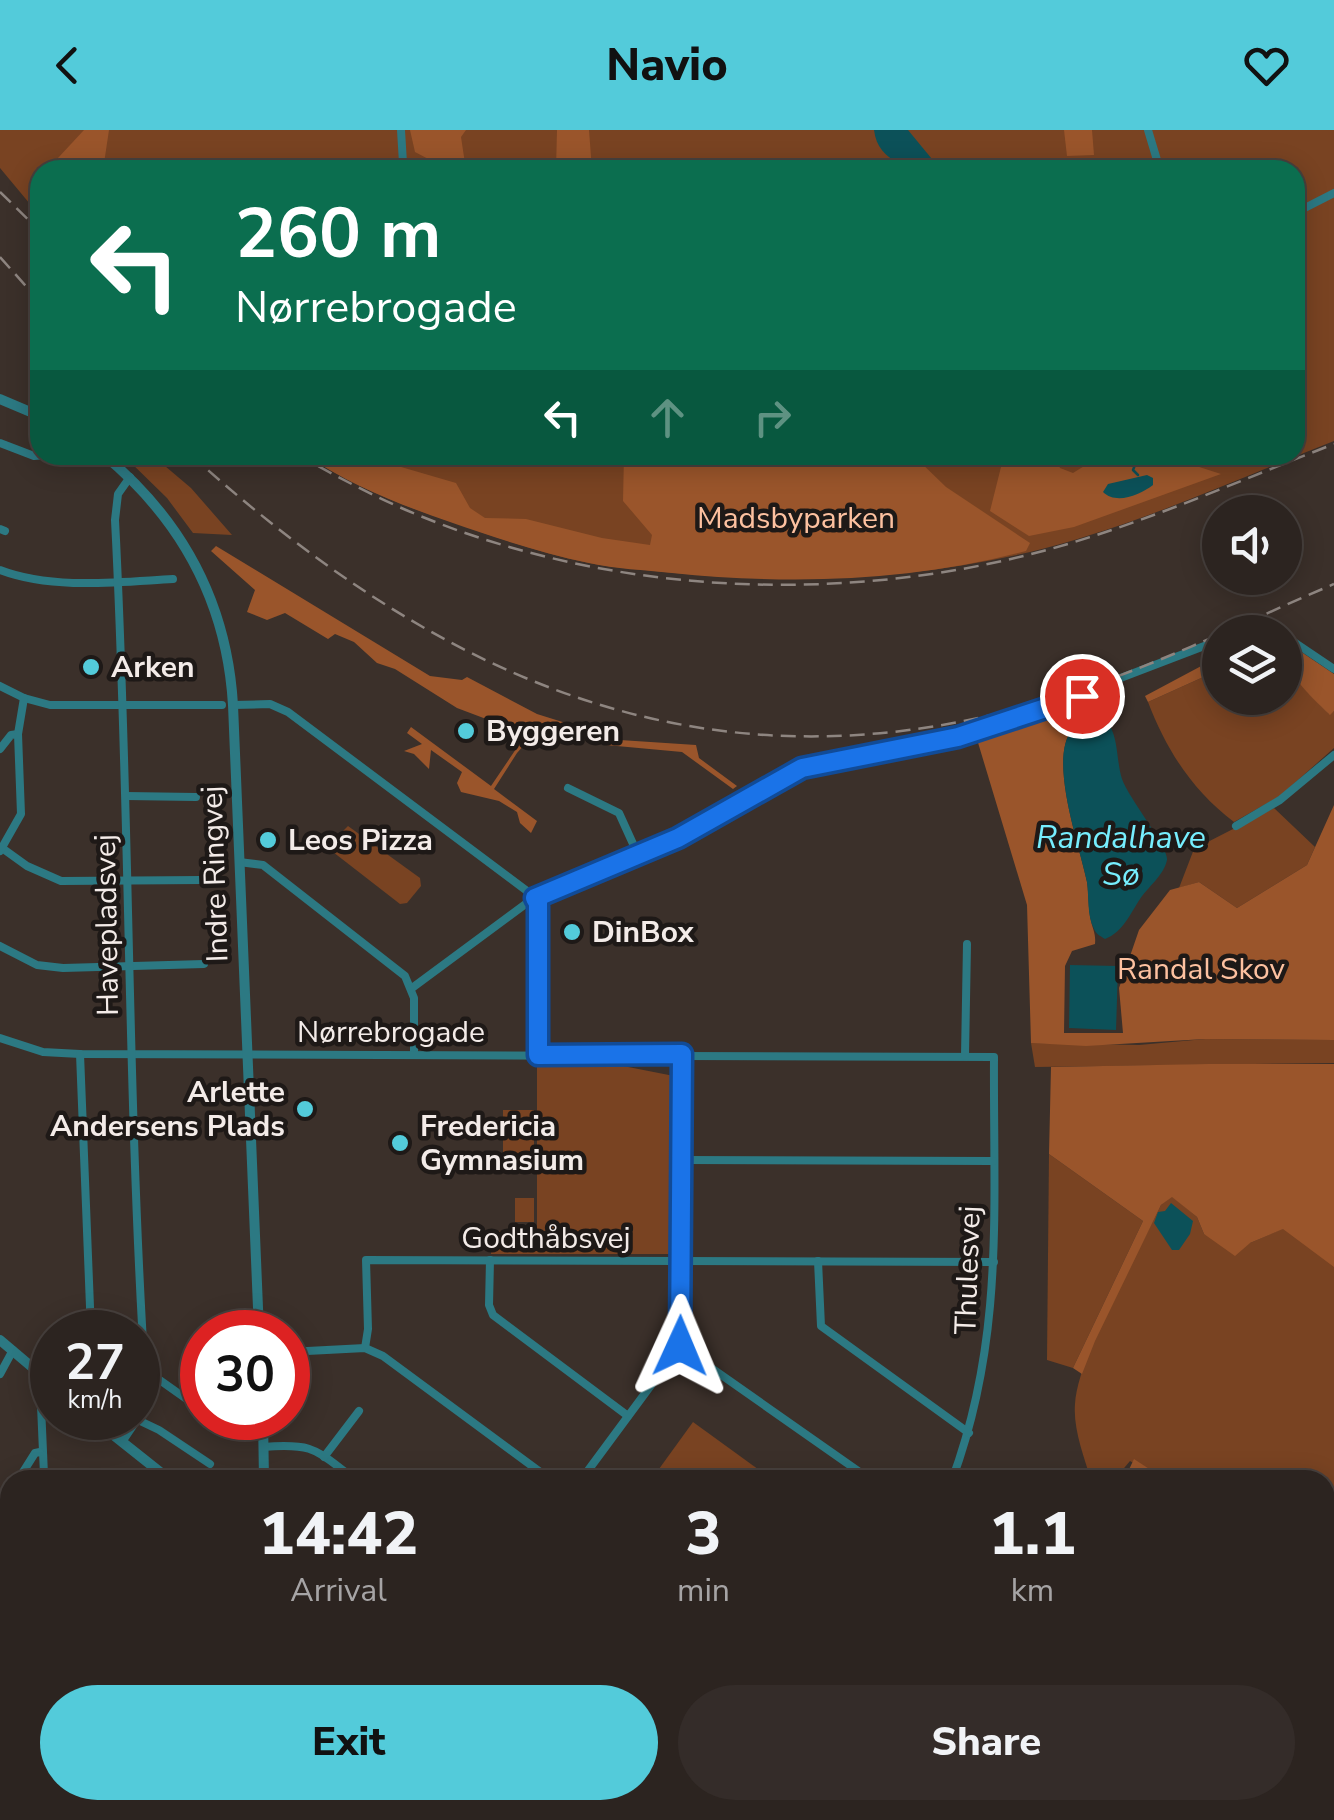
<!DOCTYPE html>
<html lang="en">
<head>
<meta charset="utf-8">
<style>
	body { margin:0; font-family:"Nunito Sans",sans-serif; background:#342c29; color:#f1f3f6; height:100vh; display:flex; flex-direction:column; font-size:38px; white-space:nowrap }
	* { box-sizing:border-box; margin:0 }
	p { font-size:32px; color:#a6a4a5 }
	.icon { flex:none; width:55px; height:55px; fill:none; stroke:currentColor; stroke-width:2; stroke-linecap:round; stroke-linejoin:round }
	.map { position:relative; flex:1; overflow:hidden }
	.sheet { position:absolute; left:0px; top:1340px; width:1335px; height:350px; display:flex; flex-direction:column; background:#2c2420; border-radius:30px 30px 0 0; box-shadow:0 5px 25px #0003,0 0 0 2px #48413e }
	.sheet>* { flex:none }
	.top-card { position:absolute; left:30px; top:30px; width:1275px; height:305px; border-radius:30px; box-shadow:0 5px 25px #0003,0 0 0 2px #48413e; background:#0b6e4f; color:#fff; overflow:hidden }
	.fabs { position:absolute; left:1202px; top:365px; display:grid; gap:20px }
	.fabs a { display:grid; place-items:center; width:100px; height:100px; border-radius:50%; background:#2c2420; box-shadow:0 5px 25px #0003,0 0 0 2px #48413e; font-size:50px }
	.speed { position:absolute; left:30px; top:1180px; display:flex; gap:20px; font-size:50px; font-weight:700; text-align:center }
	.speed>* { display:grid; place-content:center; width:130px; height:130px; border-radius:50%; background:#2c2420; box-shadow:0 5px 25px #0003,0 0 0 2px #48413e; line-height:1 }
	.speed small { font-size:25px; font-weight:400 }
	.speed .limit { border:15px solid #d22; background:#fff; color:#111 }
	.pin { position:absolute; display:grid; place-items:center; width:85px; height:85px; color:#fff; margin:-42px; border:5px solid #fff; border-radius:50%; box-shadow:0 2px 10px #0007 }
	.me { position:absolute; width:110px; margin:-55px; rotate:1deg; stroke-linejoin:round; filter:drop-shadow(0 0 8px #0008) }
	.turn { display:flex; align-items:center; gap:35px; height:210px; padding:0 40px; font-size:45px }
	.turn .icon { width:130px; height:130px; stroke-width:2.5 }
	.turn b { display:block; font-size:70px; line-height:85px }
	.lanes { display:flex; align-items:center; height:95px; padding:0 40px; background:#0003; justify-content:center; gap:50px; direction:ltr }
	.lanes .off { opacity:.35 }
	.eta { display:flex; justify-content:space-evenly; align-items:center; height:170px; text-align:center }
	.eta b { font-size:60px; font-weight:800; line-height:70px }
	.button { display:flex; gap:20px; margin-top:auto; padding:20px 40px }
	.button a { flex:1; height:115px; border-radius:60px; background:#53cbda; color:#111; font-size:40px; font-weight:800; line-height:115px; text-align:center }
	.button a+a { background:#342c29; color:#f1f3f6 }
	header { display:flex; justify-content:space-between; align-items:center; height:130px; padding:0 40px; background:#53cbda; color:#111; font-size:45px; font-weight:800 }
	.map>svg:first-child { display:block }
	.green { fill:#794322 }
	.forest { fill:#9a552b }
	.water { fill:#0c5159 }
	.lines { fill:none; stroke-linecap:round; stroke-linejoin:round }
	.stream { stroke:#0c5159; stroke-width:2.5 }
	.minor { stroke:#2c7983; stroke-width:8 }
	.tertiary { stroke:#2c7983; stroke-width:10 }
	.rail { stroke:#8e8580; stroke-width:2.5; stroke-dasharray:15 8; stroke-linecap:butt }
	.route-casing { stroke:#114b97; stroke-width:25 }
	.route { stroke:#1a73e8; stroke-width:18 }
	.poi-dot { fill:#53cbda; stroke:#1e1917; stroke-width:4 }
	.labels { text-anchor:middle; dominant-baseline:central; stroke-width:9; stroke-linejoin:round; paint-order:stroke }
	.park-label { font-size:30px; fill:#fdc1a0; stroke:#1e1917 }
	.poi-label { font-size:30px; font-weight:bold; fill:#f3ebe8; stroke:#1e1917; text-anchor:start }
	.street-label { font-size:30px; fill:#f3ebe8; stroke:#1e1917 }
	.water-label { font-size:32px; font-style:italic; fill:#76eefe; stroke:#1e1917 }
</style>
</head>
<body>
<header><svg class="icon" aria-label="back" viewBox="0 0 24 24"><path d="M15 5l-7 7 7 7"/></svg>Navio<svg class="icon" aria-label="heart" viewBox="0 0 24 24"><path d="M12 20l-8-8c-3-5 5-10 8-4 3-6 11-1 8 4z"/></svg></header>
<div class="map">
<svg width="1334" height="1690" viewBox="0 0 1334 1690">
	<rect width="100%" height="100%" fill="#3b302a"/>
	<g class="green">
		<path d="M 0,0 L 1334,0 L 1334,311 C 1238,349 1142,393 1042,419 C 917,450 791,455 664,442 C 639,439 613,438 589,433 C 544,424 501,409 458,394 C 406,377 351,356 306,325 L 1295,325 L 1295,40 L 40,40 L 40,86 L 0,38 Z"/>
		<path d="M 123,325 L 152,325 L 191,358 L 232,405 L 193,403 L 167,368 Z"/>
		<path d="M 1285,529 L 1308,563 L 1329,584 L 1334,581 L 1334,618 L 1280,666 L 1234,692 C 1192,660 1167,621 1148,572 L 1210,544 L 1214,533 L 1220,531 L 1220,568 L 1285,568 Z"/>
		<path d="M 1274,678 L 1315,717 L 1307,735 L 1237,778 L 1199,752 L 1179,758 L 1194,719 Z"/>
		<path d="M 348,696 L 420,748 L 421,756 L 407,773 L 400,774 L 333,722 L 333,711 Z"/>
		<path d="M 1205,909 L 1334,910 L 1334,933 L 1035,937 L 1031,913 L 1139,915 Z"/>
		<path d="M 537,934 L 618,935 L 674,946 L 672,1124 L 491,1124 L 491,1101 L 537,1101 Z"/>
		<path d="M 1334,936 L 1334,1455 L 1325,1447 L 1325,1350 L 1162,1350 L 1130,1331 L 1114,1350 L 1091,1350 C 1084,1326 1073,1299 1075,1274 C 1078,1225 1138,1123 1161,1075 L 1172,1066 L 1197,1087 L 1204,1104 L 1250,1113 L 1282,1099 Z"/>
		<rect x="503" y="980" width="31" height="45"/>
		<path d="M 1049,1024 L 1143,1091 L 1073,1238 L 1047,1230 Z"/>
		<rect x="515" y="1068" width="19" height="24"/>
		<path d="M 693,1292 L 773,1350 L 651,1350 Z"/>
		<path d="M 104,1680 L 259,1680 L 252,1690 L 97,1690 Z"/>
		<path d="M 528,1680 L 604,1680 L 618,1690 L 522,1690 Z"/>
		<path d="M 872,1680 L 943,1680 L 956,1690 L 867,1690 Z"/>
		<path d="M 983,1680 L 1209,1680 L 1221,1690 L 996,1690 Z"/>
	</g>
	<g class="forest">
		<path d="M 84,0 L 109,0 L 103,40 L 55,40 L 58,28 Z"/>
		<path d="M 410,0 L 466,0 L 461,7 L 466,40 L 437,40 L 434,32 L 415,22 Z"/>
		<path d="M 557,0 L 589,0 L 592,40 L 556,40 Z"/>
		<path d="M 1064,0 L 1092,0 L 1094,25 L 1067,26 Z"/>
		<path d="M 306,325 L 360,325 L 456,353 L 470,378 L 485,388 L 526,389 L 602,408 L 650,415 L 652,405 L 623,371 L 624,325 L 913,325 L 946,357 L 1030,413 L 1026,421 C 910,452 790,455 672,443 C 644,440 616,439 589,433 C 541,423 496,408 450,392 C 401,375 349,355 306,325 Z"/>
		<path d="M 1004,325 L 1054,325 L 1060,338 L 1073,343 L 1102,325 L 1162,325 L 1221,344 L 1074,397 L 1029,406 L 990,381 Z"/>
		<path d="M 216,416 L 430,546 L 462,550 L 467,547 L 537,584 L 620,610 L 696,615 L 699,628 L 737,656 L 733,659 L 682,622 L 606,615 L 539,598 L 517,623 L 494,659 L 537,691 L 531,703 L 520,693 L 517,682 L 499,671 L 461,662 L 457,653 L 462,642 L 431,620 L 429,639 L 414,624 L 404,621 L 422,614 L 407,603 L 411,597 L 491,656 L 516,619 L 510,598 L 457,578 L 395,539 L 377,533 L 354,512 L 335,504 L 328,509 L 285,483 L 267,490 L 247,482 L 255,460 L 211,421 Z"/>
		<path d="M 1285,511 L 1334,544 L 1334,581 L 1330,585 C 1307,563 1285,544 1285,511 Z"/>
		<path d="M 1220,526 L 1210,544 L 1148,572 L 1145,566 Z"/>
		<path d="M 1065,577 L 1072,600 C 1048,629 1080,717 1087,752 C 1089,765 1088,779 1091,791 C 1093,800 1096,804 1095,814 L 1072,821 L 1065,836 L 1064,903 L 1123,903 L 1119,858 L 1139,800 L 1170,760 L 1199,752 L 1237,778 L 1307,735 L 1334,675 L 1334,910 L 1205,909 L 1086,916 L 1031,913 L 1027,775 L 976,606 Z"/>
		<path d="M 1208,934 L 1334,934 L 1334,1137 L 1283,1099 L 1250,1113 L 1235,1126 L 1204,1104 L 1197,1087 L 1172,1067 L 1161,1075 L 1095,1211 L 1082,1244 L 1073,1238 L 1143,1091 L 1049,1024 L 1051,937 Z"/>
		<path d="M 1134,1329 L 1166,1350 L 1124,1350 Z"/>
		<path d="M 1325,1447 L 1334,1455 L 1334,1690 L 1221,1690 L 1209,1680 L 1325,1680 Z"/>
	</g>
	<g class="water">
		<path d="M 874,0 L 908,0 L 941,40 C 913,40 878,34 874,0 Z"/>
		<path d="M 1147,345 L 1153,348 L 1153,355 C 1140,365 1116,375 1103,362 L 1108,354 Z"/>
		<path d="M 1106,591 C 1119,604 1116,631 1122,649 C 1129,669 1169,718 1167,730 C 1164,745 1148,757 1140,769 C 1130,784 1123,802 1105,809 C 1099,805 1097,805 1094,799 C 1087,786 1089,767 1087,752 C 1080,717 1048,629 1072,600 Z"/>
		<path d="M 1070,835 L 1118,836 L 1116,900 L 1069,898 Z"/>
		<path d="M 1171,1073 L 1193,1091 L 1190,1104 L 1179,1120 L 1172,1120 L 1154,1093 L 1158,1082 L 1165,1081 Z"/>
	</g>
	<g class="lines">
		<path class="stream" d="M 1138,345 L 1133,340 L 1139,325"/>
		<g class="minor">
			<path d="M 401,0 L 403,33"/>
			<path d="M 1148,0 L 1160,40"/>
			<path d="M 1295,83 L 1334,63"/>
			<path d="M 0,313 L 34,326 L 46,325"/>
			<path d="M 0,399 L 5,401"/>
			<path d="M 0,440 C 52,460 118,452 173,449"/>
			<path d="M 1248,502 L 1269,502"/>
			<path d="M 1285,506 L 1334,539"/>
			<path d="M 0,556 L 24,568 L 50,575 L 222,575"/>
			<path d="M 233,575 L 270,574 L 288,582 L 535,767"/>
			<path d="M 0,619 L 11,605 L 18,604"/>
			<path d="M 568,658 L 619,683 L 639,727"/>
			<path d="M 126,666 L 196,667"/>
			<path d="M 1236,696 L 1280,670 L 1334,625"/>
			<path d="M 2,718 L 27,736 L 61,751 L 202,750"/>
			<path d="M 0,721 L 21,684 L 18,604 L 24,568"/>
			<path d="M 239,732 L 263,735 L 405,846 L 414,868 L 414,925"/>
			<path d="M 535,767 L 538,773 L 537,925"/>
			<path d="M 0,816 L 37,835 L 63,838 L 204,834"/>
			<path d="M 412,858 L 535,767 L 678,708 L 801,637 L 911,617 L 990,598 L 1220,510"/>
			<path d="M 0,908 L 43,922 L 80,924 L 994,927 C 993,1076 1005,1207 952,1350"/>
			<path d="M 80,924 L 91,1202"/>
			<path d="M 965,926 L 967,814"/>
			<path d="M 682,1030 L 993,1031"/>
			<path d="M 490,1130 L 489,1175 L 493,1185 L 628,1286"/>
			<path d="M 818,1131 L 821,1196 L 969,1303"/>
			<path d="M 680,1216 L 871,1350"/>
			<path d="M 365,1218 L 368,1199 L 366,1130 L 994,1132"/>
			<path d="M 288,1222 L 365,1218 L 383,1226 L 551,1350"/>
			<path d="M 0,1244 L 13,1220"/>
			<path d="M 145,1246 L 154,1246 L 202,1280"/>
			<path d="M 44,1247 L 40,1252 L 44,1345 L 58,1350"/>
			<path d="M 213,1288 L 217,1290"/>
			<path d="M 138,1290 L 159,1300 L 210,1334"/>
			<path d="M 122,1312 L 145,1278 L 145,1246 C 127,961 130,675 115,390 L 118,364 L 130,347"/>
			<path d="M 263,1317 C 316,1313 315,1320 356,1350"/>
			<path d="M 324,1327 L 359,1281"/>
			<path d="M 18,1350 L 35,1323 L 40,1322"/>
			<path d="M 581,1350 L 680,1216 L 681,924"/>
			<path d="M 0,1368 L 10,1374"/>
			<path d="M 0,1470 L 10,1477"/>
			<path d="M 0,1571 L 10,1578"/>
			<path d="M 0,1605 L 10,1592"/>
			<path d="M 475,1680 L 489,1690"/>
			<path d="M 944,1680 L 957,1690"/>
			<path d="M 419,1690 L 426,1680"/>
			<path d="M 914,1690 L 922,1680"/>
			<path d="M 1258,1690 L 1261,1680"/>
		</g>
		<g class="tertiary">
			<path d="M 0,269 L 40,286"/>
			<path d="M 104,325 C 182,390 227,474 233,575 L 259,1202"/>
			<path d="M 0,1210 L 52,1254"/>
			<path d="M 92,1288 L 170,1350"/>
			<path d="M 263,1288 L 264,1350"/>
			<path d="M 616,1680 L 629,1690"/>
			<path d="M 83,1690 L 90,1680"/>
		</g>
		<g class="rail">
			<path d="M 0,62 L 40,101"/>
			<path d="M 0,127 L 40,172"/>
			<path d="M 191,325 C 424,535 676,660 996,584 C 1113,557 1224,501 1334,454"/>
			<path d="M 298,325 C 334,345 369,364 406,380 C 603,465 837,476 1043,421 C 1143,394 1238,351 1334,314"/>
		</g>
	</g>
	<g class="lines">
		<defs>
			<path id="route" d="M 680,1216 L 682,924 L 538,925 L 538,773 L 535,768 L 678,708 L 802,638 L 958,607 L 1082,566"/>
		</defs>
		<use href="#route" class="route-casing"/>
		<use href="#route" class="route"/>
	</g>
	<g class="poi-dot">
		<circle cx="91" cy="537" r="10"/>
		<circle cx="466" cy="601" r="10"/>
		<circle cx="268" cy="710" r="10"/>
		<circle cx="572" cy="802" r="10"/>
		<circle cx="305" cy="979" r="10"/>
		<circle cx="400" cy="1013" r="10"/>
	</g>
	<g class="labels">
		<g class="park-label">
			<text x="796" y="388">Madsbyparken</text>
			<text x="1201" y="839">Randal Skov</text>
		</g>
		<g class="poi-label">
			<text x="111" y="537">Arken</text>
			<text x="486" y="601">Byggeren</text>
			<text x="288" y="710">Leos Pizza</text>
			<text x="592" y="802">DinBox</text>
			<text x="285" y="962" text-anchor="end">Arlette<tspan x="285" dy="34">Andersens Plads</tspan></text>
			<text x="420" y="996">Fredericia<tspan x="420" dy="34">Gymnasium</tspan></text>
		</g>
		<g class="street-label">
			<text transform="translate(215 744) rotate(-92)">Indre Ringvej</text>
			<text transform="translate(107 795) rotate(-91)">Havepladsvej</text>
			<text x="391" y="902">Nørrebrogade</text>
			<text x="546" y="1108">Godthåbsvej</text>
			<text transform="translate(968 1140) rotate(-88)">Thulesvej</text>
		</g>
		<g class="water-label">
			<text x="1121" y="707">Randalhave<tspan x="1121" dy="37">Sø</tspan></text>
		</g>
	</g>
</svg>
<div class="fabs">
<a><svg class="icon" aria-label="sound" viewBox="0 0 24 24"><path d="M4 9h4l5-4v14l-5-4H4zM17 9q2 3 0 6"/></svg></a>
<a><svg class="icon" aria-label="layers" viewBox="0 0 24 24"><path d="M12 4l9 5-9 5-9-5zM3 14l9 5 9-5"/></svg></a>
</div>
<div class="speed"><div>27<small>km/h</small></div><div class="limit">30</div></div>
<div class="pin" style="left:1082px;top:566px;background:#d93025"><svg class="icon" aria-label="arrive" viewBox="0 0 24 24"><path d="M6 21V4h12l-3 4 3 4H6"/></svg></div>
<svg class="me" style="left:680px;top:1216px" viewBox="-20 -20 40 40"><path d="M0-17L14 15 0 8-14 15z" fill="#1a73e8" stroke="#fff" stroke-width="4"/></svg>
<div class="top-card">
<div class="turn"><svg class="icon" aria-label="left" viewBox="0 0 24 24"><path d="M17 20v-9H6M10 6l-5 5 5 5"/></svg><div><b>260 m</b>Nørrebrogade</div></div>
<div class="lanes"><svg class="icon" aria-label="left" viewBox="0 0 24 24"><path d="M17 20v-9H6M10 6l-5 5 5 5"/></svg><svg class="icon off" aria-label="ahead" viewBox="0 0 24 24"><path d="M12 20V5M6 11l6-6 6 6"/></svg><svg class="icon off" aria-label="right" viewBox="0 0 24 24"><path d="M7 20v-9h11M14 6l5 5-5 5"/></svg></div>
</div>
<section class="sheet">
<div class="eta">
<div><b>14:42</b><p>Arrival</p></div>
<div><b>3</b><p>min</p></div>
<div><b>1.1</b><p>km</p></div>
</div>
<div class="button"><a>Exit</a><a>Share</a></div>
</section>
</div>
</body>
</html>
